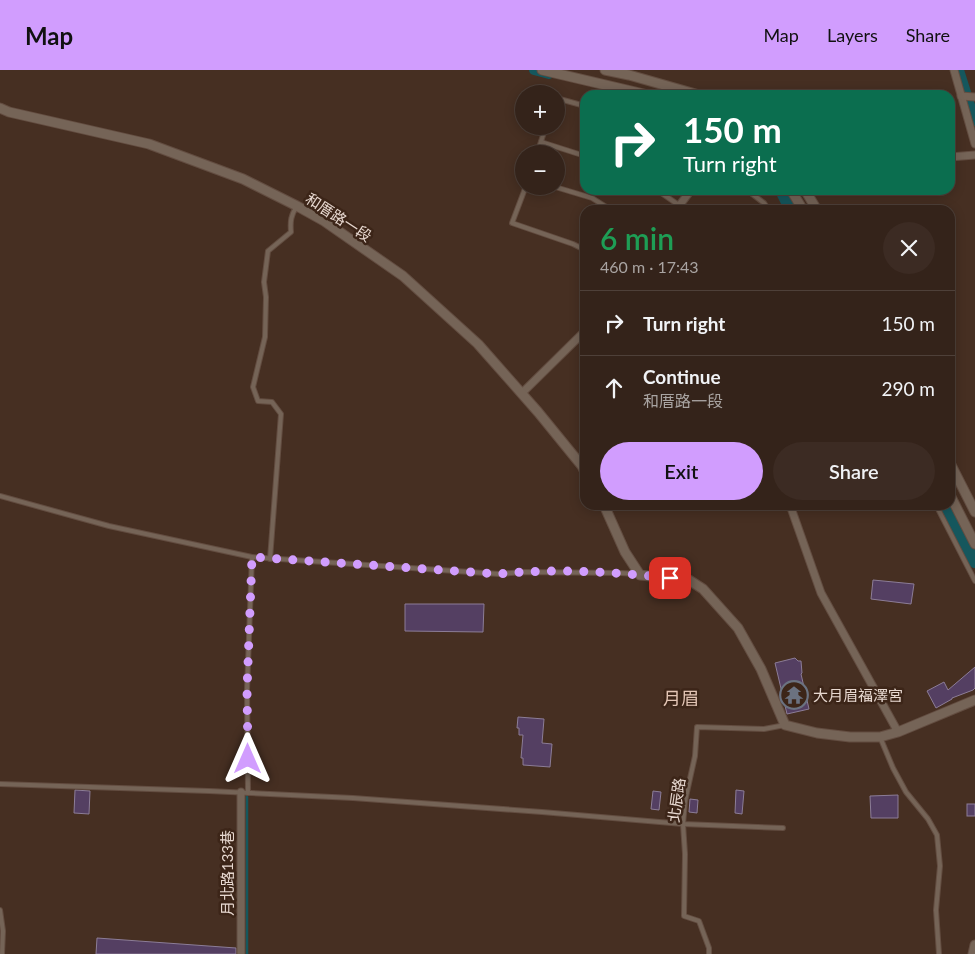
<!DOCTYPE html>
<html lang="en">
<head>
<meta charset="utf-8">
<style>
	body { margin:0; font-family:Lato,"Noto Sans TC",sans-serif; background:#3c2b23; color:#f1f3f6; height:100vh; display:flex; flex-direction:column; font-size:19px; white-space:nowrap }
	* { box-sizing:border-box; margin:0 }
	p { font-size:16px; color:#a9a4a2 }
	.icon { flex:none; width:28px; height:28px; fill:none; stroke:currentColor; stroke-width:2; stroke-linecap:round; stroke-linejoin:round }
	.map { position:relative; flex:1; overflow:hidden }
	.drawer { position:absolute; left:580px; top:135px; width:375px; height:305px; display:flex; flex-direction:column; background:#34231a; border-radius:15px; box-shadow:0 2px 12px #0003,0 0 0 1px #4e4039 }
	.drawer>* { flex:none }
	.banner { position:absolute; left:580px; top:20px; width:375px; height:105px; border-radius:15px; box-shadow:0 2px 12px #0003,0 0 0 1px #4e4039; background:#0b6e4f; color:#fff; overflow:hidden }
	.fabs { position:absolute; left:515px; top:15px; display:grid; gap:10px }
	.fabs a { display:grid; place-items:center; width:50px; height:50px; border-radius:50%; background:#34231a; box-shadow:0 2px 12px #0003,0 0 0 1px #4e4039; font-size:25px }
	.pin { position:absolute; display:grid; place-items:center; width:42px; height:42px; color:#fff; margin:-21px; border-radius:10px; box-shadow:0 2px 8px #0006 }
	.me { position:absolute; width:55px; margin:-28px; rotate:0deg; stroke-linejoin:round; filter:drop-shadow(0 0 4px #0008) }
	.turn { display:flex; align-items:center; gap:18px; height:105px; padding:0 20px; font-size:22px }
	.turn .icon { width:65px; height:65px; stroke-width:2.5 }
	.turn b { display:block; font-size:35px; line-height:42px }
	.round { display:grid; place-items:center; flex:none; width:52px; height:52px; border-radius:26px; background:#3c2b23 }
	.summary { display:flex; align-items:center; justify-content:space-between; height:85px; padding:0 20px }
	h1 { font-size:30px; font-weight:600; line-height:38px; color:#1e9e55 }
	.button { display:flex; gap:10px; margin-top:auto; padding:10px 20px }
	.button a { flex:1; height:58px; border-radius:30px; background:#d19dfe; color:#111; font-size:20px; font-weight:600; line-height:58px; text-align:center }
	.button a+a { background:#3c2b23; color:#f1f3f6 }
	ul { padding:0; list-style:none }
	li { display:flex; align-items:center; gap:15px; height:65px; padding:0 20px; border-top:1px solid #4e4039 }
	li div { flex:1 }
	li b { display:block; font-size:19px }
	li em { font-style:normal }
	header { display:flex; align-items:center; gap:30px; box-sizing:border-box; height:70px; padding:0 25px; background:#d19dfe; color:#111 }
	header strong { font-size:24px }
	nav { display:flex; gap:28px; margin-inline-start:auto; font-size:18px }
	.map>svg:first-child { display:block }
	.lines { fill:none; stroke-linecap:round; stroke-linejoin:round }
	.stream { stroke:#15575d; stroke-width:2.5 }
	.canal { stroke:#15575d; stroke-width:10 }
	.river { stroke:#15575d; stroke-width:16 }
	.building { fill:#543f62; stroke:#8c7d97 }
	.service-casing { stroke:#634d41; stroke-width:6 }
	.minor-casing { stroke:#634d41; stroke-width:9 }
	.tertiary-casing { stroke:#634d41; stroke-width:11 }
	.service { stroke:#756457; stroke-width:4 }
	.minor { stroke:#756457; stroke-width:7 }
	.tertiary { stroke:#756457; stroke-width:9 }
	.route { stroke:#d19dfe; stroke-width:9; stroke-dasharray:0 16.2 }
	.labels { text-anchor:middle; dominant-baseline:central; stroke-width:5; stroke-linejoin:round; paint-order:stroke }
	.street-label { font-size:15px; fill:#e7d8d0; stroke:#3c2518 }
	.poi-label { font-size:15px; fill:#e7d8d0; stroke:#3c2518; text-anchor:start }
	.quarter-label { font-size:18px; fill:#e3c5b5; stroke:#3c2518 }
</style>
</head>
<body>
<header>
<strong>Map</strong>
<nav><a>Map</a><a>Layers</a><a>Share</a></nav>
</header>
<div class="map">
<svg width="975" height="884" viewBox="0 0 975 884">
	<rect width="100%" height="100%" fill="#462f22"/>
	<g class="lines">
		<path class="stream" d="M 247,727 L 247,884"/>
		<g class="canal">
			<path d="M 534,0 L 549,4"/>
			<path d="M 959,0 L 975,51"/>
		</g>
		<g class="river">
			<path d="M 783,120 L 793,140"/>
			<path d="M 945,435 L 975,490"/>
		</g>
	</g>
	<g class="building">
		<path d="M 873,510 L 914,514 L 911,534 L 871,529 Z"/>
		<path d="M 405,534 L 484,534 L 483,562 L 405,561 Z"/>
		<path d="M 795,588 L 798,591 L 801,591 L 802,603 L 801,604 L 809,639 L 787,644 L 775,593 Z"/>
		<path d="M 975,597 L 975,618 L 973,620 L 952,628 L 952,629 L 936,638 L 927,621 L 944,612 L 948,620 Z"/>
		<path d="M 518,647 L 544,649 L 542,673 L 552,674 L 550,697 L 523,695 L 523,688 L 521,688 L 523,665 L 519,665 L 519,658 L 517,658 Z"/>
		<path d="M 75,720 L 90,721 L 89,744 L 74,743 Z"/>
		<path d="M 736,720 L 744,721 L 742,744 L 735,743 Z"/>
		<path d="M 653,721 L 661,722 L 659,740 L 651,739 Z"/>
		<path d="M 898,725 L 898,748 L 871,748 L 870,726 Z"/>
		<path d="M 690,729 L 698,730 L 697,743 L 689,742 Z"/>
		<rect x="967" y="734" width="8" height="12"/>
		<path d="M 97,868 L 236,878 L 236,884 L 96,884 Z"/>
	</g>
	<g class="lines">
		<defs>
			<g id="service">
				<path d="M 556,28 L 585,36"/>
				<path d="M 541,72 L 585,86"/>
				<path d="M 537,84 L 546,56"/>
				<path d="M 526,116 L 512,153 L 573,174 L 585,180"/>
				<path d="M 552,116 L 592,128 L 611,140"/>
				<path d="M 657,120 L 686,140"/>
				<path d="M 747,120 L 764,133 L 769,140"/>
				<path d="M 0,426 L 109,456 L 252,487 L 499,504 L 524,502 L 620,503 L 638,504"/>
				<path d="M 936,435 L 975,511"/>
				<path d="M 270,489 L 281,344 L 272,332 L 258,331 L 253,317 L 265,267 L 266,227 L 264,212 L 268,181 L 291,162 C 290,151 291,145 297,136"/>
				<path d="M 880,667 L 893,698 L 906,722 L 928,749 L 937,765 L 940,796 L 936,840 L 939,884"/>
				<path d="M 0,714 L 209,721 L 353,728 L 542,742 L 683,754 L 783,758"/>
				<path d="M 248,723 L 247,620 L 252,487"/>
				<path d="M 0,840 L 3,861 L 2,884"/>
				<path d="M 709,884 L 709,878 L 699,851 L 684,846 L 685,784 L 683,754 L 685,731 L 695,686 L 697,657 L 764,659 L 785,655"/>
			</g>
			<g id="minor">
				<path d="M 954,0 L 975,74"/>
				<path d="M 961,26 L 975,27"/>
				<path d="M 950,87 L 975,85"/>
				<path d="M 676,140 L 691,120"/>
				<path d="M 522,323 L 585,261"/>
				<path d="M 790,435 L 821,523 L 898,662"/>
				<path d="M 241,722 L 241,884"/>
			</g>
			<g id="tertiary">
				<path d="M 542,0 L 648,25"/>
				<path d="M 605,0 L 629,5 L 699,25"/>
				<path d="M 0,38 L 9,42 L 149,74 L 243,109 L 297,136 L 324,151 L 403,206 L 478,274 L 538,342 L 582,396 L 585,402"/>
				<path d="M 791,120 L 803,140"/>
				<path d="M 805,120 L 817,140"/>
				<path d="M 950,393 L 975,442"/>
				<path d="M 950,425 L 975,474"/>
				<path d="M 604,435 L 625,482 L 640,505 L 689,510 L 703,519 L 738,558 L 761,599 L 785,655 L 817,663 L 850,667 L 880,667 L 898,662 L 975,630"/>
				<path d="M 973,884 L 975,875"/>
			</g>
		</defs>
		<use href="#service" class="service-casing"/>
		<use href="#minor" class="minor-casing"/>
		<use href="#tertiary" class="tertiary-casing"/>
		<use href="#service" class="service"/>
		<use href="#minor" class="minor"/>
		<use href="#tertiary" class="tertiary"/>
	</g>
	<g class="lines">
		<path class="route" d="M 248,689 L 247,620 L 252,487 L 499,504 C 555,498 614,502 670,508"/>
	</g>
	<defs>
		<symbol id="temple-ring" viewBox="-11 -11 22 22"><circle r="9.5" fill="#3c2518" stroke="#6b7280" stroke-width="1.5"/><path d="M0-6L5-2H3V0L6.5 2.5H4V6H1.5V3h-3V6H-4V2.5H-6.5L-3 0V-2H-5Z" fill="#6b7280"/></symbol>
	</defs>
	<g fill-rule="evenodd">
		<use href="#temple-ring" x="778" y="609" width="32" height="32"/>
	</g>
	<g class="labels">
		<g class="street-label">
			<text transform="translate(339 147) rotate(33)">和厝路一段</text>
			<text transform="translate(676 730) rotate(-82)">北辰路</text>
			<text transform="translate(227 803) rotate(-90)">月北路133巷</text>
		</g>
		<g class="poi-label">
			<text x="813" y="625">大月眉福澤宮</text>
		</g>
		<g class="quarter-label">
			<text x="681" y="628">月眉</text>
		</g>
	</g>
</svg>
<div class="fabs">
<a>+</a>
<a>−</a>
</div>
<div class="pin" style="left:670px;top:508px;background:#d93025"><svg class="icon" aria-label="arrive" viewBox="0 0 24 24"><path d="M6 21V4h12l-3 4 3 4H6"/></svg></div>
<svg class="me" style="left:248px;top:689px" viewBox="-20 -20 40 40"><path d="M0-17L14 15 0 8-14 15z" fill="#d19dfe" stroke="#fff" stroke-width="4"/></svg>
<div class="banner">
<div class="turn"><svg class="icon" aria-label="right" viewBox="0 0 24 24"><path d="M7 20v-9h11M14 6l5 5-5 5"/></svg><div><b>150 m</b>Turn right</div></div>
</div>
<section class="drawer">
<div class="summary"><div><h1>6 min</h1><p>460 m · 17:43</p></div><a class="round"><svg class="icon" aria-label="close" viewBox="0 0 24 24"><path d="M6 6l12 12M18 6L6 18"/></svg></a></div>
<ul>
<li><svg class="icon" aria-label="right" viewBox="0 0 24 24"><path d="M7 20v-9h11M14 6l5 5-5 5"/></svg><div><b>Turn right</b></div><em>150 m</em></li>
<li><svg class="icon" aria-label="ahead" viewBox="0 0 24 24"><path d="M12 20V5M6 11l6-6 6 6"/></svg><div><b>Continue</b><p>和厝路一段</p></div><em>290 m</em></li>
</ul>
<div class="button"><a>Exit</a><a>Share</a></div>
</section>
</div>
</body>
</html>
